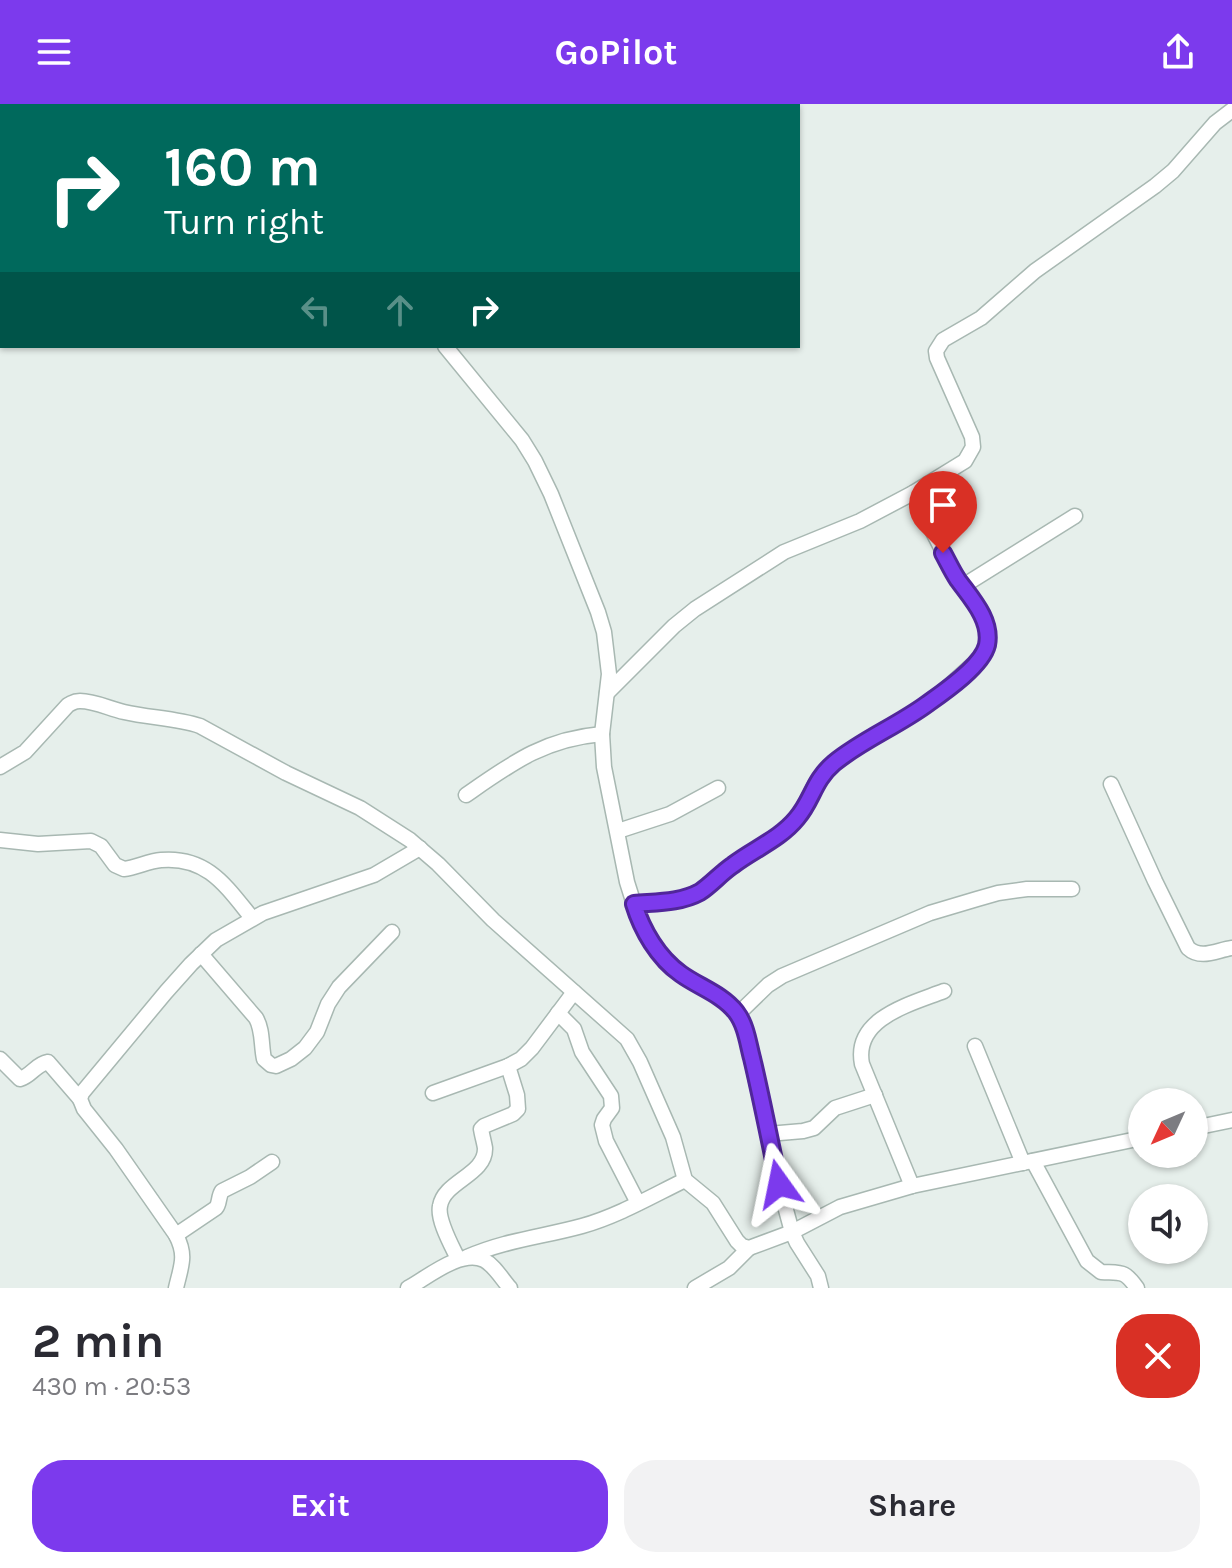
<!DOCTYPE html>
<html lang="en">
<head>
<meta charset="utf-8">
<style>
	body { margin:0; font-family:Karla,sans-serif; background:#f2f2f3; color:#2b2b33; height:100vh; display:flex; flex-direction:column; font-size:30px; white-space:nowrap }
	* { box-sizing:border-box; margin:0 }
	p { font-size:26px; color:#7c7c81 }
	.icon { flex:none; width:44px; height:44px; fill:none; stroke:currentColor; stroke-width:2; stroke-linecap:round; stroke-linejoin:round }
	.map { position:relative; height:1184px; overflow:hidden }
	.details { display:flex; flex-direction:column; background:#fff; flex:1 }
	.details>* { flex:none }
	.banner { position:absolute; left:0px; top:0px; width:800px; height:244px; box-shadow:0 2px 6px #0004; background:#00695c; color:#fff; overflow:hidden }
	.needle { width:52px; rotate:226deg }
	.controls { position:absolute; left:1128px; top:984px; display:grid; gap:16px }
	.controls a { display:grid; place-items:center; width:80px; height:80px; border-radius:50%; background:#fff; box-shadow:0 2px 6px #0004; font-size:40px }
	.pin { position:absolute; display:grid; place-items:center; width:68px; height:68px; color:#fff; margin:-82px -34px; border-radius:50% 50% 50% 0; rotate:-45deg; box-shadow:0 0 8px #0007 }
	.pin .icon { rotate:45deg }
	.me { position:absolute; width:88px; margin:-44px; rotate:348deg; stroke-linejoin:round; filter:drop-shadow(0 0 6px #0008) }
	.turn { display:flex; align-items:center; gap:28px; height:168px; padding:0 32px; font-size:36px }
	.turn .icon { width:104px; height:104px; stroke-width:2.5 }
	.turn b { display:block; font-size:56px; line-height:68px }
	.lanes { display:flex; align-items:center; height:76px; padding:0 32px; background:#0003; justify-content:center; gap:40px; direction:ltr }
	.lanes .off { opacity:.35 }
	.round { display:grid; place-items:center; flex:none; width:84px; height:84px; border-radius:32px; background:#f2f2f3 }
	.overview { display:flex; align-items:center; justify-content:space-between; height:136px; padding:0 32px }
	h1 { font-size:48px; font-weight:700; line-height:60px }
	.button { display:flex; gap:16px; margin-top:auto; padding:16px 32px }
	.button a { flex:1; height:92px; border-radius:32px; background:#7c3aed; color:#fff; font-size:32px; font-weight:700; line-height:92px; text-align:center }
	.button a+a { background:#f2f2f3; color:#2b2b33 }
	header { display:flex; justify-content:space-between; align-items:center; height:104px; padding:0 32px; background:#7c3aed; color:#fff; font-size:36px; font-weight:700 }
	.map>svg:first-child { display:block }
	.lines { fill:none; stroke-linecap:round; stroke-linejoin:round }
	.minor-casing { stroke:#a8b8b2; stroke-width:17 }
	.minor { stroke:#fff; stroke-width:14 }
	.route-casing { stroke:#51269a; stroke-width:20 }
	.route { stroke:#7c3aed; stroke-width:14 }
</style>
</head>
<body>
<header><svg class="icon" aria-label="menu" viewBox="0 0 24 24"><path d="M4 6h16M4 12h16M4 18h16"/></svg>GoPilot<svg class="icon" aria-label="share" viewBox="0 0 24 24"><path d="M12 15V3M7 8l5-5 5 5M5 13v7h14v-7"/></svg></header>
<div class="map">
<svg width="1232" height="1184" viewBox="0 0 1232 1184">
	<rect width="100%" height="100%" fill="#e6efeb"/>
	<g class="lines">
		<defs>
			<g id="minor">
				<path d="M 272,0 L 273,2"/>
				<path d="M 445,242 L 522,336 L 535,357 L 551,390 L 598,508 L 604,528 L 609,570 L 602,630 L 604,663 L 627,778 L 638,813 L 648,833 L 668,860 L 680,870 L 719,893 L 730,901 L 738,910 L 744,922 L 779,1080 L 792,1128 L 797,1139 L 818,1172 L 821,1184"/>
				<path d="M 963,482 L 1075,412"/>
				<path d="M 607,589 L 674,522 L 695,505 L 784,448 L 860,417 L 913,389 L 965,357 L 973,343 L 972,333 L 937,254 L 936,247 L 943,236 L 981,214 L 1035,167 L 1155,82 L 1173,67 L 1215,19 L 1232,6"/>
				<path d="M 0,663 L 25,648 L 68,601 C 74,598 74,597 80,597 C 95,597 110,605 124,608 C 150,614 176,614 200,622 L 286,669 L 360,704 L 410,736 L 438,760 L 493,816 L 627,935 L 640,958 L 673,1033 L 685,1076 L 713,1099 L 737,1137 L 742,1142 L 749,1144 L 792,1128 L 840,1103 L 912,1082 L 1142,1034"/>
				<path d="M 1111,680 L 1155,777 L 1188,844 C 1201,856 1217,846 1232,844"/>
				<path d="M 466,691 C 512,659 544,635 602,630"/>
				<path d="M 618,727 L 670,710 L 718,684"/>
				<path d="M 0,736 L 38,740 L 91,737 L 101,742 L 115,761 L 124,765 C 136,764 148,757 161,756 C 207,752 226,782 252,814"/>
				<path d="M 634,800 L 680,796 L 702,786 L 730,763 L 778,731 L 791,721 L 799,712 L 816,679 L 835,659 L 849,648 L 910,612 L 940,590 L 980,554 L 987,542 L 986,523 L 983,513 L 951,463 L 913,389"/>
				<path d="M 201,850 L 256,914 C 263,926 261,941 264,955 L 271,961 L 276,962 L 291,955 L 305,944 L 317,928 L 328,900 L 339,883 L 392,828"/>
				<path d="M 558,909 L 574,925 L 582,948 L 611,992 L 612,1004 L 604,1015 L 602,1021 L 606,1037 L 638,1099"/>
				<path d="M 738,910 L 768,881 L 782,872 L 930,809 L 977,795 L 998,789 L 1027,785 L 1072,785"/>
				<path d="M 975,942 L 1023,1059"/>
				<path d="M 0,955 L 20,975 C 31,972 36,960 48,958 L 80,995"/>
				<path d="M 433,989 L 508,962 L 521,955 L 532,944 L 574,888"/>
				<path d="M 1194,1024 L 1232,1016"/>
				<path d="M 768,1030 L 803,1027 L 814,1024 L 835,1004 L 875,991"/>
				<path d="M 1033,1057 L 1087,1157 L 1101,1168 C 1122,1169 1124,1166 1137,1184"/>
				<path d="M 912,1082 L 862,960 C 853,914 911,900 944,887"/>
				<path d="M 176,1131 L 216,1104 C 220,1099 218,1093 222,1087 L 250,1073 L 272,1058"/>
				<path d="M 467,1153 C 506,1136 542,1133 582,1122 C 618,1112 652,1092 685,1076"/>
				<path d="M 458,1155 C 452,1142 437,1116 440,1102 C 444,1077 486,1071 485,1044 C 484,1038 482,1031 481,1025 L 484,1022 L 513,1010 L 518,1005 L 517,991 L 508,962"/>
				<path d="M 176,1184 C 181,1162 187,1152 176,1131 L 116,1045 L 84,1005 L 80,995 L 82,989 L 166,888 L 191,860 L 216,836 L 263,809 L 374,771 L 420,744"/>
				<path d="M 408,1184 C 428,1173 461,1145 484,1156 C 494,1161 502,1175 510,1184"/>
				<path d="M 695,1184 L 729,1164 L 749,1144"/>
			</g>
		</defs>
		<use href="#minor" class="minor-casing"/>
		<use href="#minor" class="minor"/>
	</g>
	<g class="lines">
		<defs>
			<path id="route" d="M 779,1080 C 770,1038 762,996 752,954 C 748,939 746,921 736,908 C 722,890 699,883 681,870 C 658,854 642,826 634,800 C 656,798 680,799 700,788 C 712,780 721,769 733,761 C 754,745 780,735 797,714 C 813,695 813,677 834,659 C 862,636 897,622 927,600 C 944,588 982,562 987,541 C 992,516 971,494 958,476 C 952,467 948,458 943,449"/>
		</defs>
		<use href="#route" class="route-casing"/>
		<use href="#route" class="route"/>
	</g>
</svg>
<div class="controls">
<a><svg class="needle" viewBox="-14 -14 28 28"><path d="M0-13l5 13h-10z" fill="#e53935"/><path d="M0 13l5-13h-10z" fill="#7c7c81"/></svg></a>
<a><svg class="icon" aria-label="sound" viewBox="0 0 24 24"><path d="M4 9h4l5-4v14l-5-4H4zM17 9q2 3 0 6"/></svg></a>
</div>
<div class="pin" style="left:943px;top:449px;background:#d93025"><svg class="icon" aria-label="arrive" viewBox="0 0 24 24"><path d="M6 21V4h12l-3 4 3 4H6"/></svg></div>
<svg class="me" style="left:779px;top:1080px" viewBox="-20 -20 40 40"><path d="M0-17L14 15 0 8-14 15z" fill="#7c3aed" stroke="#fff" stroke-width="4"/></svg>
<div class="banner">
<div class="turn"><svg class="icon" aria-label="right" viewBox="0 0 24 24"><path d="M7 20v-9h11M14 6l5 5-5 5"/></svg><div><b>160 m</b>Turn right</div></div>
<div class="lanes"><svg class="icon off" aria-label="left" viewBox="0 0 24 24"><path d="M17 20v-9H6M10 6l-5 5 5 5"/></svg><svg class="icon off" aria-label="ahead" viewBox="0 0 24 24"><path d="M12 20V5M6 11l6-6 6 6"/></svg><svg class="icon" aria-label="right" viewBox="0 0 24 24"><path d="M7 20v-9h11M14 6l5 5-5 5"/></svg></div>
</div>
</div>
<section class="details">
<div class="overview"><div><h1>2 min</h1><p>430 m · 20:53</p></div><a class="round" style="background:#d93025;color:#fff"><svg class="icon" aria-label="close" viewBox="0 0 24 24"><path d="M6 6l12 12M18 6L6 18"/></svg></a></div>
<div class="button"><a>Exit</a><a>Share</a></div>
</section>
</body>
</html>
